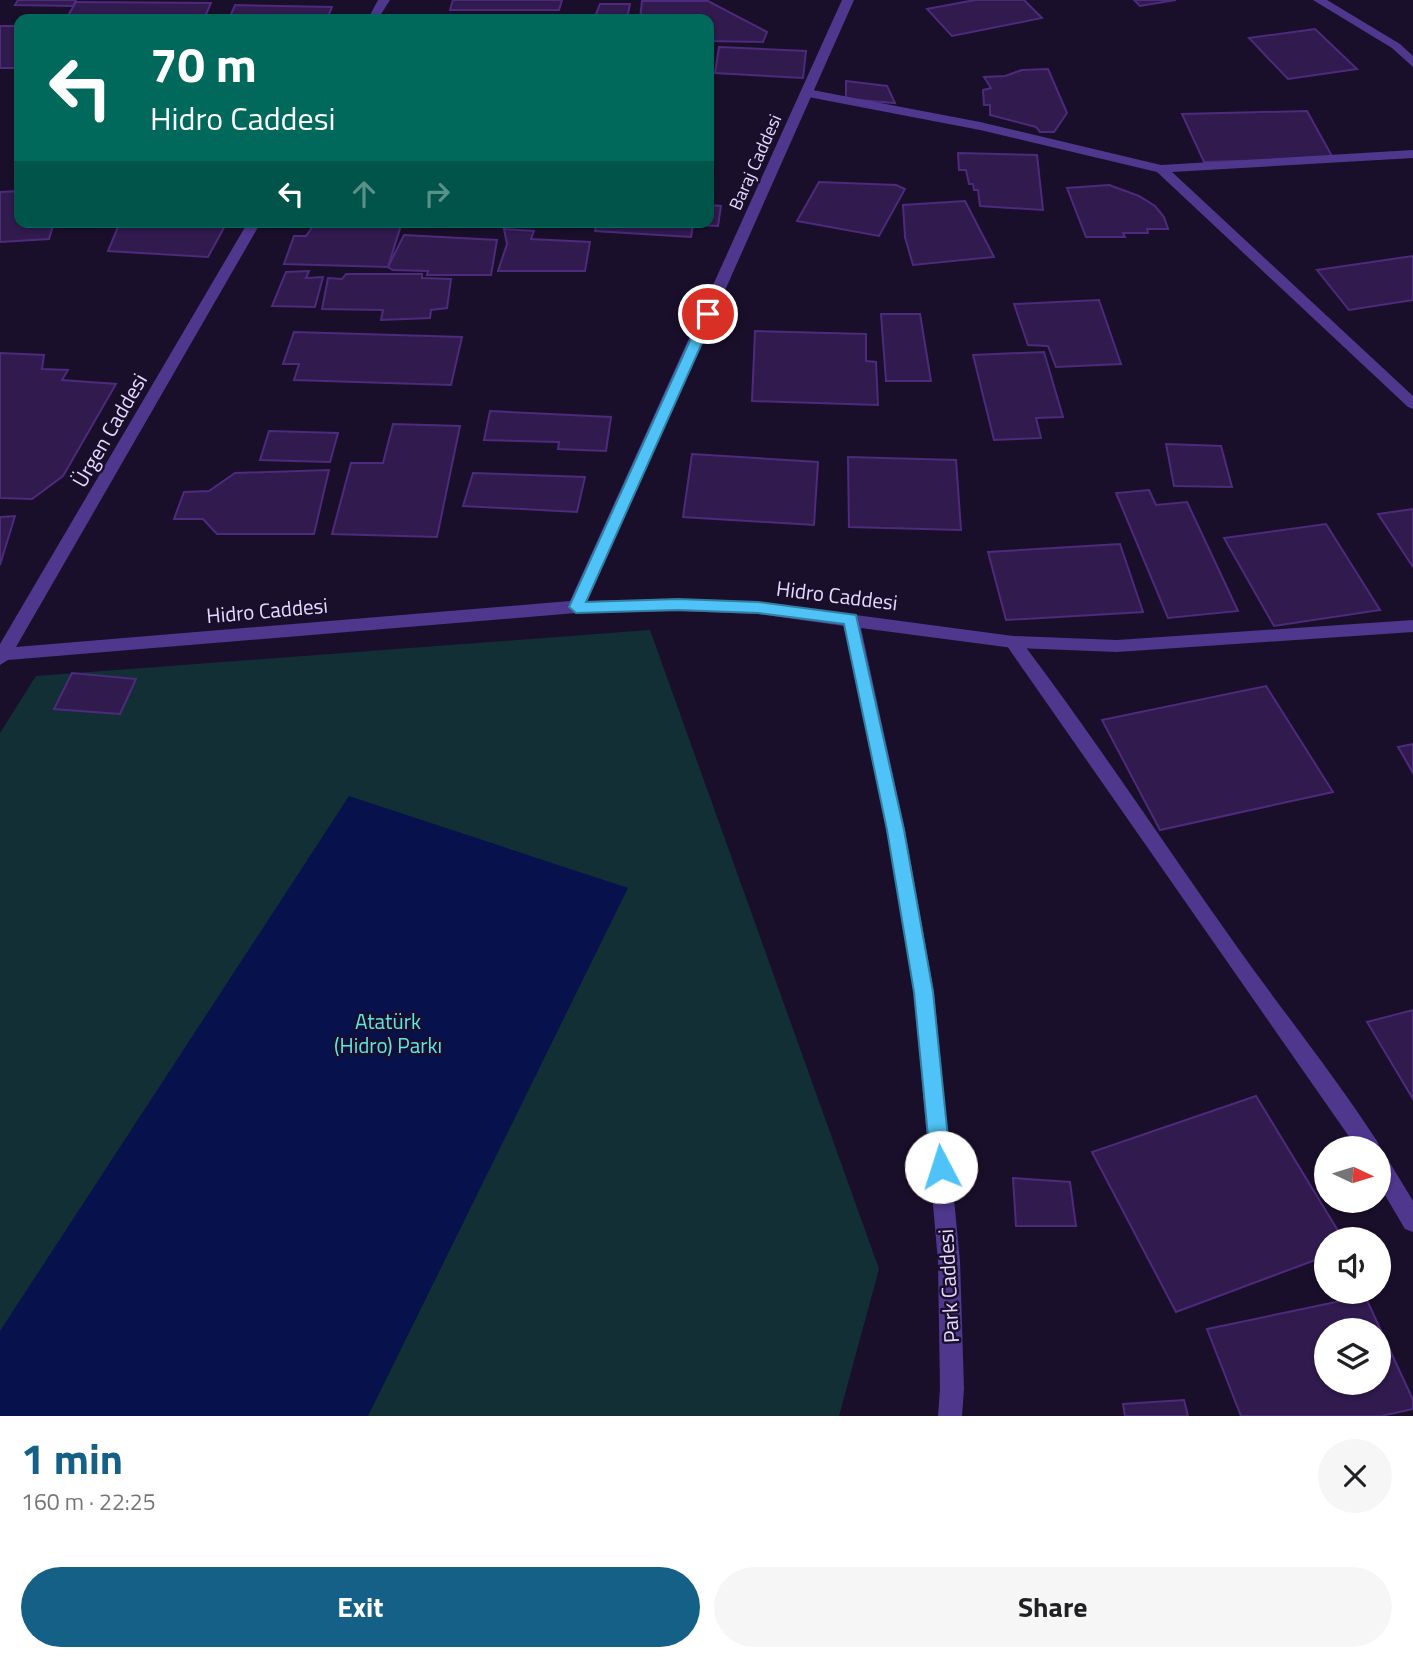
<!DOCTYPE html>
<html lang="en">
<head>
<meta charset="utf-8">
<style>
	body { margin:0; font-family:"Titillium Web",sans-serif; background:#f6f6f6; color:#202124; height:100vh; display:flex; flex-direction:column; font-size:26px; white-space:nowrap }
	* { box-sizing:border-box; margin:0 }
	p { font-size:23px; color:#757577 }
	.icon { flex:none; width:38px; height:38px; fill:none; stroke:currentColor; stroke-width:2; stroke-linecap:round; stroke-linejoin:round }
	.map { position:relative; height:1416px; overflow:hidden }
	.details { display:flex; flex-direction:column; background:#fff; flex:1 }
	.details>* { flex:none }
	.banner { position:absolute; left:14px; top:14px; width:700px; height:214px; border-radius:14px; box-shadow:0 2px 5px #0004; background:#00695c; color:#fff; overflow:hidden }
	.needle { width:46px; rotate:94deg }
	.tools { position:absolute; left:1314px; top:1136px; display:grid; gap:14px }
	.tools a { display:grid; place-items:center; width:77px; height:77px; border-radius:50%; background:#fff; box-shadow:0 2px 5px #0004; font-size:35px }
	.pin { position:absolute; display:grid; place-items:center; width:60px; height:60px; color:#fff; margin:-30px; border:4px solid #fff; border-radius:50%; box-shadow:0 2px 7px #0007 }
	.me { position:absolute; width:77px; margin:-38px; rotate:355deg; stroke-linejoin:round; filter:drop-shadow(0 0 5px #0008) }
	.turn { display:flex; align-items:center; gap:24px; height:147px; padding:0 21px; font-size:32px }
	.turn .icon { width:91px; height:91px; stroke-width:2.5 }
	.turn b { display:block; font-size:49px; line-height:60px }
	.lanes { display:flex; align-items:center; height:66px; padding:0 21px; background:#0003; justify-content:center; gap:35px; direction:ltr }
	.lanes .off { opacity:.35 }
	.round { display:grid; place-items:center; flex:none; width:74px; height:74px; border-radius:37px; background:#f6f6f6 }
	.overview { display:flex; align-items:center; justify-content:space-between; height:119px; padding:0 21px }
	h1 { font-size:42px; font-weight:700; line-height:52px; color:#146087 }
	.primary-button { display:flex; gap:14px; margin-top:auto; padding:14px 21px }
	.primary-button a { flex:1; height:80px; border-radius:42px; background:#146087; color:#fff; font-size:28px; font-weight:700; line-height:80px; text-align:center }
	.primary-button a+a { background:#f6f6f6; color:#202124 }
	.map>svg:first-child { display:block }
	.green { fill:#122f36 }
	.water { fill:#07114c }
	.building { fill:#301a4e; stroke:#4d2a7b; stroke-width:2; fill-rule:evenodd }
	.lines { fill:none; stroke-linecap:round; stroke-linejoin:round }
	.minor { fill:#4e378d; fill-rule:evenodd }
	.tertiary { fill:#4e378d; fill-rule:evenodd }
	.route { fill:#4fc3f7; stroke:#337fa1; stroke-width:2 }
	.labels { text-anchor:middle; dominant-baseline:central; stroke-width:5; stroke-linejoin:round; paint-order:stroke }
	.far-street-label { font-size:18px; fill:#e6d9ff; stroke:#1a0f2b }
	.street-label { font-size:21px; fill:#e6d9ff; stroke:#1a0f2b }
	.park-label { font-size:21px; fill:#5ce8e5; stroke:#1a0f2b }
</style>
</head>
<body>
<div class="map">
<svg width="1413" height="1416" viewBox="0 0 1413 1416">
	<rect width="100%" height="100%" fill="#1a0f2b"/>
	<path class="green" d="M 650,630 L 879,1269 L 839,1416 L 0,1416 L 0,733 L 36,676 Z"/>
	<path class="water" d="M 349,796 L 628,888 L 368,1416 L 0,1416 L 0,1331 Z"/>
	<g class="building">
		<path d="M 18,0 L 76,0 L 73,6 L 15,5 Z"/>
		<path d="M 453,0 L 562,0 L 559,10 L 450,10 Z"/>
		<path d="M 975,0 L 1024,0 L 1042,18 L 952,36 L 927,9 Z"/>
		<path d="M 1134,0 L 1176,0 L 1140,6 Z"/>
		<path d="M 642,1 L 708,1 L 767,32 L 763,42 L 709,41 L 709,19 L 640,19 Z"/>
		<path d="M 76,2 L 211,3 L 204,19 L 66,19 Z"/>
		<path d="M 600,4 L 630,4 L 627,19 L 594,19 Z"/>
		<path d="M 235,5 L 332,7 L 327,19 L 229,19 Z"/>
		<path d="M 0,26 L 19,26 L 19,60 L 15,68 L 0,68 Z"/>
		<path d="M 1315,29 L 1357,69 L 1288,79 L 1249,38 Z"/>
		<path d="M 719,47 L 806,51 L 803,78 L 715,73 Z"/>
		<path d="M 1048,69 L 1067,113 L 1054,132 L 1040,132 L 1036,127 L 990,115 L 990,105 L 984,105 L 983,90 L 991,88 L 984,77 L 1005,76 L 1022,70 Z"/>
		<path d="M 846,81 L 887,86 L 895,103 L 846,99 Z"/>
		<path d="M 1307,111 L 1333,158 L 1204,162 L 1182,114 Z"/>
		<path d="M 958,153 L 1037,155 L 1043,210 L 980,206 L 978,190 L 974,190 L 973,184 L 969,184 L 966,170 L 959,170 Z"/>
		<path d="M 819,182 L 896,185 L 905,189 L 879,236 L 797,221 Z"/>
		<path d="M 1109,185 L 1139,196 L 1155,206 L 1164,217 L 1168,229 L 1147,229 L 1148,233 L 1123,233 L 1125,237 L 1086,237 L 1067,188 Z"/>
		<path d="M 19,191 L 19,222 L 54,222 L 49,239 L 0,242 L 0,192 Z"/>
		<path d="M 965,201 L 994,257 L 913,265 L 905,237 L 903,205 Z"/>
		<path d="M 709,205 L 721,206 L 718,226 L 693,225 L 691,237 L 595,231 L 597,222 L 709,222 Z"/>
		<path d="M 120,222 L 227,222 L 208,257 L 108,251 Z"/>
		<path d="M 316,222 L 402,222 L 388,267 L 284,264 L 294,236 L 306,236 Z"/>
		<path d="M 504,229 L 534,231 L 531,239 L 590,242 L 585,271 L 498,271 L 507,244 Z"/>
		<path d="M 404,235 L 497,240 L 491,275 L 427,275 L 428,271 L 393,270 L 388,267 Z"/>
		<path d="M 1413,256 L 1413,300 L 1349,310 L 1317,270 Z"/>
		<path d="M 309,271 L 306,278 L 323,277 L 315,307 L 272,306 L 286,272 Z"/>
		<path d="M 346,274 L 422,274 L 422,278 L 451,279 L 447,308 L 431,310 L 430,318 L 381,320 L 383,310 L 322,309 L 328,278 L 342,279 Z"/>
		<path d="M 1099,300 L 1121,364 L 1056,367 L 1048,346 L 1028,345 L 1014,304 Z"/>
		<path d="M 881,314 L 920,314 L 931,381 L 886,381 Z"/>
		<path d="M 755,331 L 866,334 L 866,361 L 876,362 L 878,405 L 752,401 Z"/>
		<path d="M 294,332 L 462,337 L 451,385 L 294,380 L 299,364 L 283,364 Z"/>
		<path d="M 1044,352 L 1063,417 L 1036,418 L 1041,438 L 994,440 L 973,355 Z"/>
		<path d="M 0,353 L 44,355 L 42,369 L 68,370 L 62,380 L 116,384 L 63,476 L 32,499 L 0,498 Z"/>
		<path d="M 490,411 L 611,417 L 606,451 L 558,449 L 559,442 L 484,440 Z"/>
		<path d="M 393,424 L 460,426 L 437,537 L 332,534 L 351,463 L 383,463 Z"/>
		<path d="M 269,431 L 338,433 L 330,462 L 260,460 Z"/>
		<path d="M 1166,444 L 1221,446 L 1232,487 L 1174,486 Z"/>
		<path d="M 692,454 L 818,462 L 814,525 L 683,517 Z"/>
		<path d="M 848,457 L 956,460 L 961,530 L 849,527 Z"/>
		<path d="M 329,470 L 314,534 L 217,534 L 203,519 L 174,519 L 184,492 L 209,491 L 235,473 Z"/>
		<path d="M 473,473 L 585,477 L 577,512 L 463,506 Z"/>
		<path d="M 1149,490 L 1156,505 L 1187,502 L 1238,611 L 1168,618 L 1116,493 Z"/>
		<path d="M 1413,509 L 1413,567 L 1378,514 Z"/>
		<path d="M 15,516 L 0,565 L 0,517 Z"/>
		<path d="M 1326,524 L 1380,610 L 1274,626 L 1224,538 Z"/>
		<path d="M 1120,544 L 1143,612 L 1006,620 L 988,552 Z"/>
		<path d="M 72,673 L 136,679 L 120,714 L 54,709 Z"/>
		<path d="M 1266,686 L 1333,792 L 1160,830 L 1102,720 Z"/>
		<path d="M 1413,744 L 1413,773 L 1398,747 Z"/>
		<path d="M 1413,1010 L 1413,1099 L 1367,1022 Z"/>
		<path d="M 1256,1096 L 1343,1239 L 1326,1239 L 1326,1256 L 1176,1312 L 1092,1152 Z"/>
		<path d="M 1013,1178 L 1070,1182 L 1076,1226 L 1016,1226 Z"/>
		<path d="M 1365,1296 L 1413,1400 L 1413,1409 L 1381,1416 L 1241,1416 L 1207,1329 ZM 1326,1330 L 1379,1330 L 1379,1382 L 1326,1382 Z"/>
		<path d="M 1184,1400 L 1188,1416 L 1125,1416 L 1123,1404 Z"/>
	</g>
	<g class="lines">
		<g class="minor">
			<path d="M 1313,0 L 1327,0 L 1400,44 L 1413,56 L 1413,67 L 1392,48 Z"/>
			<path d="M 807,89 L 980,122 L 1161,165 L 1413,150 L 1413,158 L 1172,172 L 1413,396 L 1413,409 L 1408,407 L 1157,172 L 980,130 L 803,96 L 801,93 Z"/>
			<path d="M 1013,636 L 1019,638 C 1096,740 1166,847 1240,951 C 1285,1014 1334,1075 1377,1141 L 1380,1148 L 1379,1150 L 1357,1148 L 1007,646 L 1005,642 L 1007,638 Z"/>
			<path d="M 1379,1155 L 1387,1158 L 1413,1201 L 1413,1232 L 1405,1229 L 1379,1185 Z"/>
		</g>
		<g class="tertiary">
			<path d="M 378,0 L 390,0 L 378,19 L 368,19 Z"/>
			<path d="M 842,0 L 854,0 L 587,601 L 678,599 L 758,602 L 1013,636 L 1117,640 L 1413,620 L 1413,632 L 1117,652 L 1013,648 L 861,628 L 905,830 L 934,992 L 960,1261 L 964,1389 L 962,1416 L 938,1416 L 940,1389 L 938,1261 L 914,992 L 887,830 L 844,626 L 758,614 L 678,611 L 576,613 L 8,660 L 0,665 L 0,644 L 248,222 L 261,222 L 16,647 L 570,601 Z"/>
		</g>
	</g>
	<path class="route" d="M 708,310 L 715,314 L 586,602 L 678,599 L 758,602 L 856,615 L 904,830 L 933,992 L 951,1167 L 948,1173 L 941,1176 L 934,1173 L 931,1167 L 914,992 L 887,830 L 844,624 L 758,613 L 678,610 L 576,613 L 569,607 L 702,314 Z"/>
	<g class="labels">
		<g class="far-street-label">
			<text transform="translate(755 162) rotate(-66)">Baraj Caddesi</text>
		</g>
		<g class="street-label">
			<text transform="translate(109 430) rotate(-60)">Ürgen Caddesi</text>
			<text transform="translate(837 595) rotate(7)">Hidro Caddesi</text>
			<text transform="translate(267 610) rotate(-5)">Hidro Caddesi</text>
			<text transform="translate(948 1286) rotate(-93)">Park Caddesi</text>
		</g>
		<g class="park-label">
			<text x="388" y="1021">Atatürk<tspan x="388" dy="24">(Hidro) Parkı</tspan></text>
		</g>
	</g>
</svg>
<div class="tools">
<a><svg class="needle" viewBox="-14 -14 28 28"><path d="M0-13l5 13h-10z" fill="#e53935"/><path d="M0 13l5-13h-10z" fill="#757577"/></svg></a>
<a><svg class="icon" aria-label="sound" viewBox="0 0 24 24"><path d="M4 9h4l5-4v14l-5-4H4zM17 9q2 3 0 6"/></svg></a>
<a><svg class="icon" aria-label="layers" viewBox="0 0 24 24"><path d="M12 4l9 5-9 5-9-5zM3 14l9 5 9-5"/></svg></a>
</div>
<div class="pin" style="left:708px;top:314px;background:#d93025"><svg class="icon" aria-label="arrive" viewBox="0 0 24 24"><path d="M6 21V4h12l-3 4 3 4H6"/></svg></div>
<svg class="me" style="left:941px;top:1167px" viewBox="-20 -20 40 40"><circle r="19" fill="#fff"/><path d="M0-13L10 11 0 6-10 11z" fill="#4fc3f7"/></svg>
<div class="banner">
<div class="turn"><svg class="icon" aria-label="left" viewBox="0 0 24 24"><path d="M17 20v-9H6M10 6l-5 5 5 5"/></svg><div><b>70 m</b>Hidro Caddesi</div></div>
<div class="lanes"><svg class="icon" aria-label="left" viewBox="0 0 24 24"><path d="M17 20v-9H6M10 6l-5 5 5 5"/></svg><svg class="icon off" aria-label="ahead" viewBox="0 0 24 24"><path d="M12 20V5M6 11l6-6 6 6"/></svg><svg class="icon off" aria-label="right" viewBox="0 0 24 24"><path d="M7 20v-9h11M14 6l5 5-5 5"/></svg></div>
</div>
</div>
<section class="details">
<div class="overview"><div><h1>1 min</h1><p>160 m · 22:25</p></div><a class="round"><svg class="icon" aria-label="close" viewBox="0 0 24 24"><path d="M6 6l12 12M18 6L6 18"/></svg></a></div>
<div class="primary-button"><a>Exit</a><a>Share</a></div>
</section>
</body>
</html>
